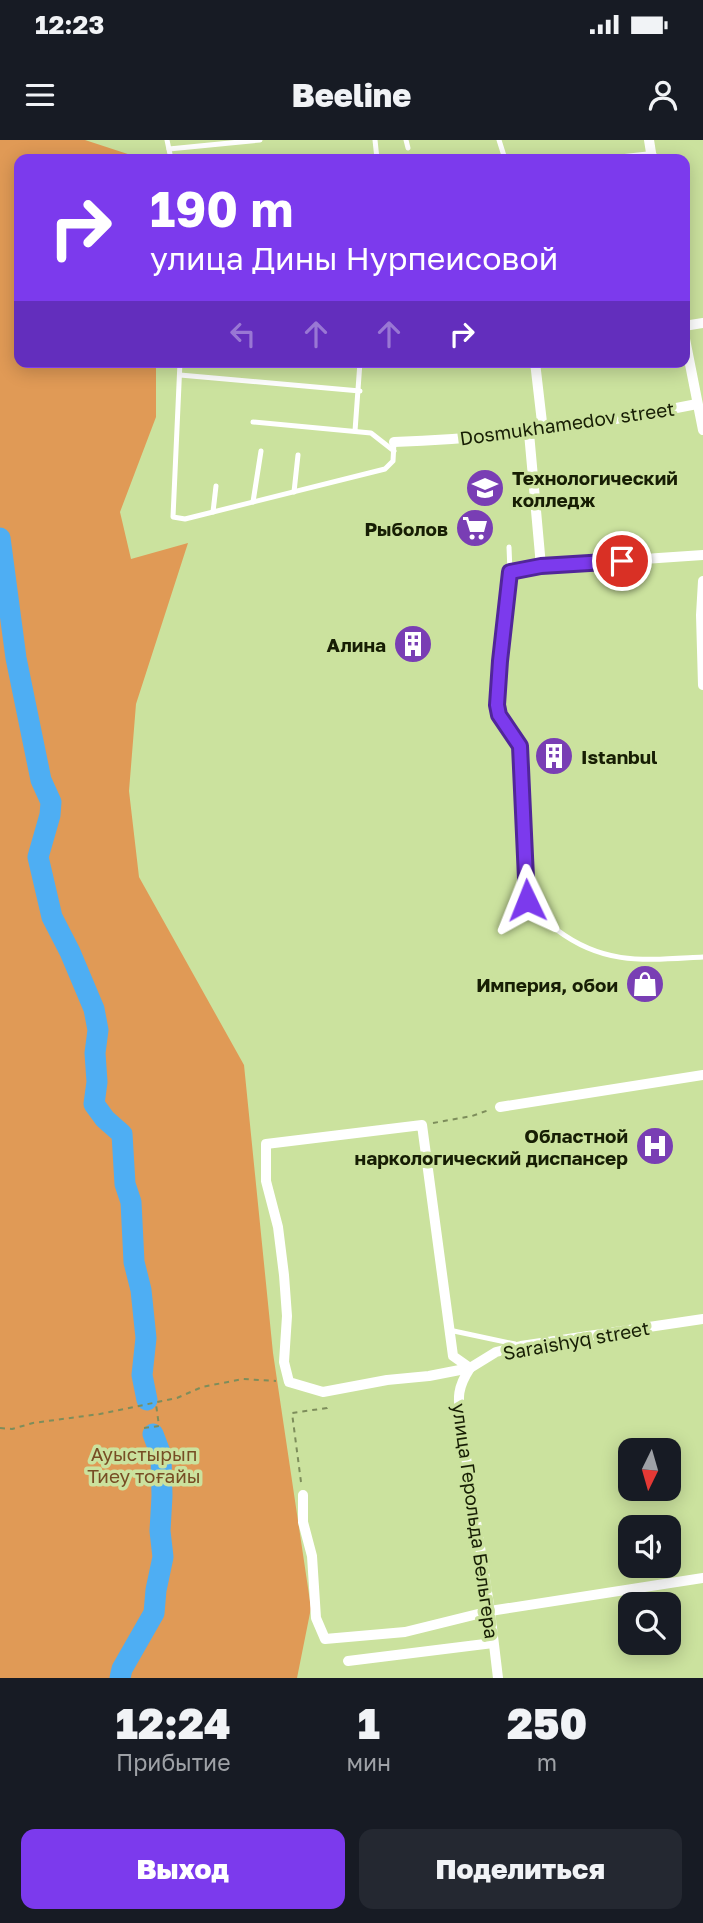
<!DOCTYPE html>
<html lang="ru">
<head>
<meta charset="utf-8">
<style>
	body { margin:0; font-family:"Golos Text",sans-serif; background:#242831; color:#f1f3f6; height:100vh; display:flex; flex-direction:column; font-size:26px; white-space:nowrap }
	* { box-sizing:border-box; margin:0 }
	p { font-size:23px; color:#9ea1a6 }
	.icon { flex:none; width:38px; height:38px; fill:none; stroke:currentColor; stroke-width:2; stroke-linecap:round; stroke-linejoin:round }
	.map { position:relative; height:1538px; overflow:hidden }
	.sheet { display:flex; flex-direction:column; background:#171b24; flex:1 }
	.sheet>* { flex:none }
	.hud { position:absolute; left:14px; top:14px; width:676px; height:214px; border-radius:14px; box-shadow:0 4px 18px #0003; background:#7c3aed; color:#fff; overflow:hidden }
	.needle { width:46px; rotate:185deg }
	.fabs { position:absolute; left:618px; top:1298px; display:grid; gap:14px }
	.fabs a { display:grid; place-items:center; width:63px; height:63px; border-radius:14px; background:#171b24; box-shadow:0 4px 18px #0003; font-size:35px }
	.pin { position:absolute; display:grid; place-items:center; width:60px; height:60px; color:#fff; margin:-30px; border:4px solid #fff; border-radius:50%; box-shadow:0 2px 7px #0007 }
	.me { position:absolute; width:77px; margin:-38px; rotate:358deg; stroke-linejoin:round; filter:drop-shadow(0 0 5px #0008) }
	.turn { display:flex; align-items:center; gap:24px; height:147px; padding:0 21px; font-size:32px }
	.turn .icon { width:91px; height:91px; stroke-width:2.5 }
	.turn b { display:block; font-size:49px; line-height:60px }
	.lanes { display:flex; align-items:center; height:66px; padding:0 21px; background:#0003; justify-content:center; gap:35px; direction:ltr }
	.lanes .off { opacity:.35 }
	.eta { display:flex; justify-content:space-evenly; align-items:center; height:119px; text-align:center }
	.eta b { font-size:42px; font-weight:800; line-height:49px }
	.button { display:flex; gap:14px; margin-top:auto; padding:14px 21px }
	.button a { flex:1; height:80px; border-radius:14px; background:#7c3aed; color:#fff; font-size:28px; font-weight:800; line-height:80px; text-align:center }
	.button a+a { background:#242831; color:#f1f3f6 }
	.status { display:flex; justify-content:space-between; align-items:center; height:49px; padding:0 35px; background:#171b24; direction:ltr }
	.status svg { height:19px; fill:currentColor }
	header { display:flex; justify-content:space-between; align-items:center; height:91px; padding:0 21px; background:#171b24; font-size:32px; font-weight:800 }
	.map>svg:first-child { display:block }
	.green { fill:#e09a56 }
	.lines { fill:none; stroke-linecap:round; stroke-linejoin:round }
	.river { stroke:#4eaef3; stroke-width:21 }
	.path { stroke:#7d8d5b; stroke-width:2; stroke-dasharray:5 5; stroke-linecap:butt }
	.service { stroke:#fff; stroke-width:5 }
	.minor { stroke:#fff; stroke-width:10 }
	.route-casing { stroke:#51269a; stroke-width:18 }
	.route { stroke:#7c3aed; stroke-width:12 }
	.labels { text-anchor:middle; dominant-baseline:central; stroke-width:7; stroke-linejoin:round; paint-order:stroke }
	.street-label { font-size:19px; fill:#171e04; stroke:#cbe29e }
	.poi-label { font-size:19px; font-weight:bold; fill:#171e04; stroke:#cbe29e; text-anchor:end }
	.park-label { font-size:19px; fill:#774d24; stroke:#cbe29e }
</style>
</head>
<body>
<div class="status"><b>12:23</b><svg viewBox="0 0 49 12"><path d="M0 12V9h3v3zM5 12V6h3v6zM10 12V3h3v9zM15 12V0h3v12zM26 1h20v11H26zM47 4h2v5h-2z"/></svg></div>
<header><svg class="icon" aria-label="menu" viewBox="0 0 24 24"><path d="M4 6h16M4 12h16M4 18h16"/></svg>Beeline<svg class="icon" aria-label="person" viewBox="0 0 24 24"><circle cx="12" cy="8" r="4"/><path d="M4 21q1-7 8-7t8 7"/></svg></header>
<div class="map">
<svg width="703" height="1538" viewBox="0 0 703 1538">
	<rect width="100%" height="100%" fill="#cbe29e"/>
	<path class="green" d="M 0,0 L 85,0 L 143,19 L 19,19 L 19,222 L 156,222 L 156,277 L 120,372 L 131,419 L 188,403 L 136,564 L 129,651 L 139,737 L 244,925 L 273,1213 L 311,1468 L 297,1538 L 0,1538 Z"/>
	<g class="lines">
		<g class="river">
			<path d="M 0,398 L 16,518 L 41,640 L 51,662 L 50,675 L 38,717 L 52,777 L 70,812 L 94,869 L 98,890 L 95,913 L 97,942 L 94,964 L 105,979 L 122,994 L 125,1044 L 131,1062 L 134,1122 L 141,1150 L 146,1198 L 142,1235 L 147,1260"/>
			<path d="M 120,1538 L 122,1529 L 154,1473 L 156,1450 L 163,1417 L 160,1391 L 162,1356 L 161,1315 L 153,1294"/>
		</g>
		<g class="path">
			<path d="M 433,983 L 472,976 L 489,970"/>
			<path d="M 0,1288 L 12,1289 L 33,1283 L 100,1274 L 177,1258 L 202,1247 L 243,1239 L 276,1241"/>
			<path d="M 144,1288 L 159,1286 L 156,1264"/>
			<path d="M 301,1342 L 292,1273 L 327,1268 L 326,1264"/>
		</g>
		<g class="service">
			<path d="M 167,0 L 171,19"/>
			<path d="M 375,0 L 377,19"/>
			<path d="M 406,0 L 408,8"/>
			<path d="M 499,0 L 505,19"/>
			<path d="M 169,9 L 260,0"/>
			<path d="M 180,222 L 173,377 L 185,379 L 385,329 L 393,321 L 394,302"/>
			<path d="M 180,235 L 360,251"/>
			<path d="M 253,282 L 371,293 L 394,311"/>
			<path d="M 355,291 L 360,222"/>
			<path d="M 294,352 L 298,315"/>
			<path d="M 253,362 L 261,311"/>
			<path d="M 213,372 L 216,346"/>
			<path d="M 509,407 L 510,432 L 500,521 L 497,565 L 499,575 L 520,606 L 527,760 C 534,774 545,781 557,790 C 605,826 646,820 703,817"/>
			<path d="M 510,432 L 541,426"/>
			<path d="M 449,1190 L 515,1204"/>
		</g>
		<g class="minor">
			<path d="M 649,0 L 652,19"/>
			<path d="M 625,19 L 652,16"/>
			<path d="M 684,186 L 703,183"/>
			<path d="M 684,194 L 703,290"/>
			<path d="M 535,222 L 543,291"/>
			<path d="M 529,293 L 541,426 L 703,415"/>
			<path d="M 394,302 C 498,299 596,284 697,264"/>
			<path d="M 703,441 L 701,475 L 703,545"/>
			<path d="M 500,967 L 703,935"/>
			<path d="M 470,1228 L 453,1216 L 422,985 L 266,1004 L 266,1041 L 278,1087 L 284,1135 L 287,1176 L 284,1222 L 289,1242 L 323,1252 L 387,1240 L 429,1236 L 470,1228 L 496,1212 L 521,1206 L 703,1179"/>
			<path d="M 470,1228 C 457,1248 458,1257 460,1279 L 490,1471 L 498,1538"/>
			<path d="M 303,1355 L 303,1382 L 312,1416 L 316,1478 L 325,1499 L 405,1492 L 490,1471 L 703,1438"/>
			<path d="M 348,1521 L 493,1503"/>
		</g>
	</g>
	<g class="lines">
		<defs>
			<path id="route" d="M 527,760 L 520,606 L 499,575 L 497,565 L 500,521 L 510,432 L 541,426 L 622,421"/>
		</defs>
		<use href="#route" class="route-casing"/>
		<use href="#route" class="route"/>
	</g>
	<defs>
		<symbol id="university-disc" viewBox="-11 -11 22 22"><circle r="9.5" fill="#793eb4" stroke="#cbe29e"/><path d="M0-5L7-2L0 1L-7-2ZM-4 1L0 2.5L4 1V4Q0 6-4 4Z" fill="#fff"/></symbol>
		<symbol id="supermarket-disc" viewBox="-11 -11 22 22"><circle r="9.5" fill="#793eb4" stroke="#cbe29e"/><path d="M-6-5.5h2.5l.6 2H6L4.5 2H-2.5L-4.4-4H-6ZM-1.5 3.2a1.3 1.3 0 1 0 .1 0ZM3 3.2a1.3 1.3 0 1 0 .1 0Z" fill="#fff"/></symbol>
		<symbol id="building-disc" viewBox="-11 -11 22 22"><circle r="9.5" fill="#793eb4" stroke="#cbe29e"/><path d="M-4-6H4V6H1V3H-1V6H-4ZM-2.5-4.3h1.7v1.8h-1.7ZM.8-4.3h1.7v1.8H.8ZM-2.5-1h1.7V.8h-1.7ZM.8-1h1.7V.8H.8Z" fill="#fff"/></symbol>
		<symbol id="shop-disc" viewBox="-11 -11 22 22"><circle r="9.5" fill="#793eb4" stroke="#cbe29e"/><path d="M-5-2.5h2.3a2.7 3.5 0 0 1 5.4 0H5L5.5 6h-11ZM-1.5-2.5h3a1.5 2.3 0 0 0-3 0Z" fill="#fff"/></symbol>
		<symbol id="hospital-disc" viewBox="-11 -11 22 22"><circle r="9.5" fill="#793eb4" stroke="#cbe29e"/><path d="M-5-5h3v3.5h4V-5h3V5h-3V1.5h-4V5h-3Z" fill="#fff"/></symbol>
	</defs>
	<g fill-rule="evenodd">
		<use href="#university-disc" x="463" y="326" width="44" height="44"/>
		<use href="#supermarket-disc" x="453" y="366" width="44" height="44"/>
		<use href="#building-disc" x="391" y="482" width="44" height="44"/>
		<use href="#building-disc" x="532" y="594" width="44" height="44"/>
		<use href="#shop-disc" x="623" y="822" width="44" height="44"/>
		<use href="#hospital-disc" x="633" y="984" width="44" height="44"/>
	</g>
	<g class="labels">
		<g class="street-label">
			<text transform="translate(567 283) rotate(-8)">Dosmukhamedov street</text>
			<text transform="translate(576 1200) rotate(-10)">Saraishyq street</text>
			<text transform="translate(476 1381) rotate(82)">улица Герольда Бельгера</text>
		</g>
		<g class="poi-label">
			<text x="512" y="337" text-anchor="start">Технологический<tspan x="512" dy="22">колледж</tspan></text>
			<text x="448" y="388">Рыболов</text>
			<text x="386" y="504">Алина</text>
			<text x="581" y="616" text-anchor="start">Istanbul</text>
			<text x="618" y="844">Империя, обои</text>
			<text x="628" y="995">Областной<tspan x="628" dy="22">наркологический диспансер</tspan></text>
		</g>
		<g class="park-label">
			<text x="144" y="1313">Ауыстырып<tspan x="144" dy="22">Тиеу тоғайы</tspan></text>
		</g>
	</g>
</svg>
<div class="fabs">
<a><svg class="needle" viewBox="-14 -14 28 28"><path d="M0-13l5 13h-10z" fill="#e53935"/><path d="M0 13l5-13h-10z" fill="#9ea1a6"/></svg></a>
<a><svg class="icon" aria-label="sound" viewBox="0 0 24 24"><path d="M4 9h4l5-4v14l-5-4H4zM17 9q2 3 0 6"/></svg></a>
<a><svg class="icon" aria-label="search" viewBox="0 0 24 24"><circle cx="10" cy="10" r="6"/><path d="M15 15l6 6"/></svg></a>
</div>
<div class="pin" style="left:622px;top:421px;background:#d93025"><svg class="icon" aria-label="arrive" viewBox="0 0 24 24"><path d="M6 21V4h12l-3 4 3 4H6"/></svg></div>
<svg class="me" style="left:527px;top:760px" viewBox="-20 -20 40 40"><path d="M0-17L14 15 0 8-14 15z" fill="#7c3aed" stroke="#fff" stroke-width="4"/></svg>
<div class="hud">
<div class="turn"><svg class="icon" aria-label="right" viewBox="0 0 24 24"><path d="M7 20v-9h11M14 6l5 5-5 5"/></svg><div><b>190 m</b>улица Дины Нурпеисовой</div></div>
<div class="lanes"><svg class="icon off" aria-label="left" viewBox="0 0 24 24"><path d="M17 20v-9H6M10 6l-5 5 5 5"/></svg><svg class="icon off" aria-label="ahead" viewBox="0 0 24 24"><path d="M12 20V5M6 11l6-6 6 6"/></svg><svg class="icon off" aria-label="ahead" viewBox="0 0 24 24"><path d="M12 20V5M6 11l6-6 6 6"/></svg><svg class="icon" aria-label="right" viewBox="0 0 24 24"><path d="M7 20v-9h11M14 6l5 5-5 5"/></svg></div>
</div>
</div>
<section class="sheet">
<div class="eta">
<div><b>12:24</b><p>Прибытие</p></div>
<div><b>1</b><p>мин</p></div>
<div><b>250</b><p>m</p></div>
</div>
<div class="button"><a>Выход</a><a>Поделиться</a></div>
</section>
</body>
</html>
